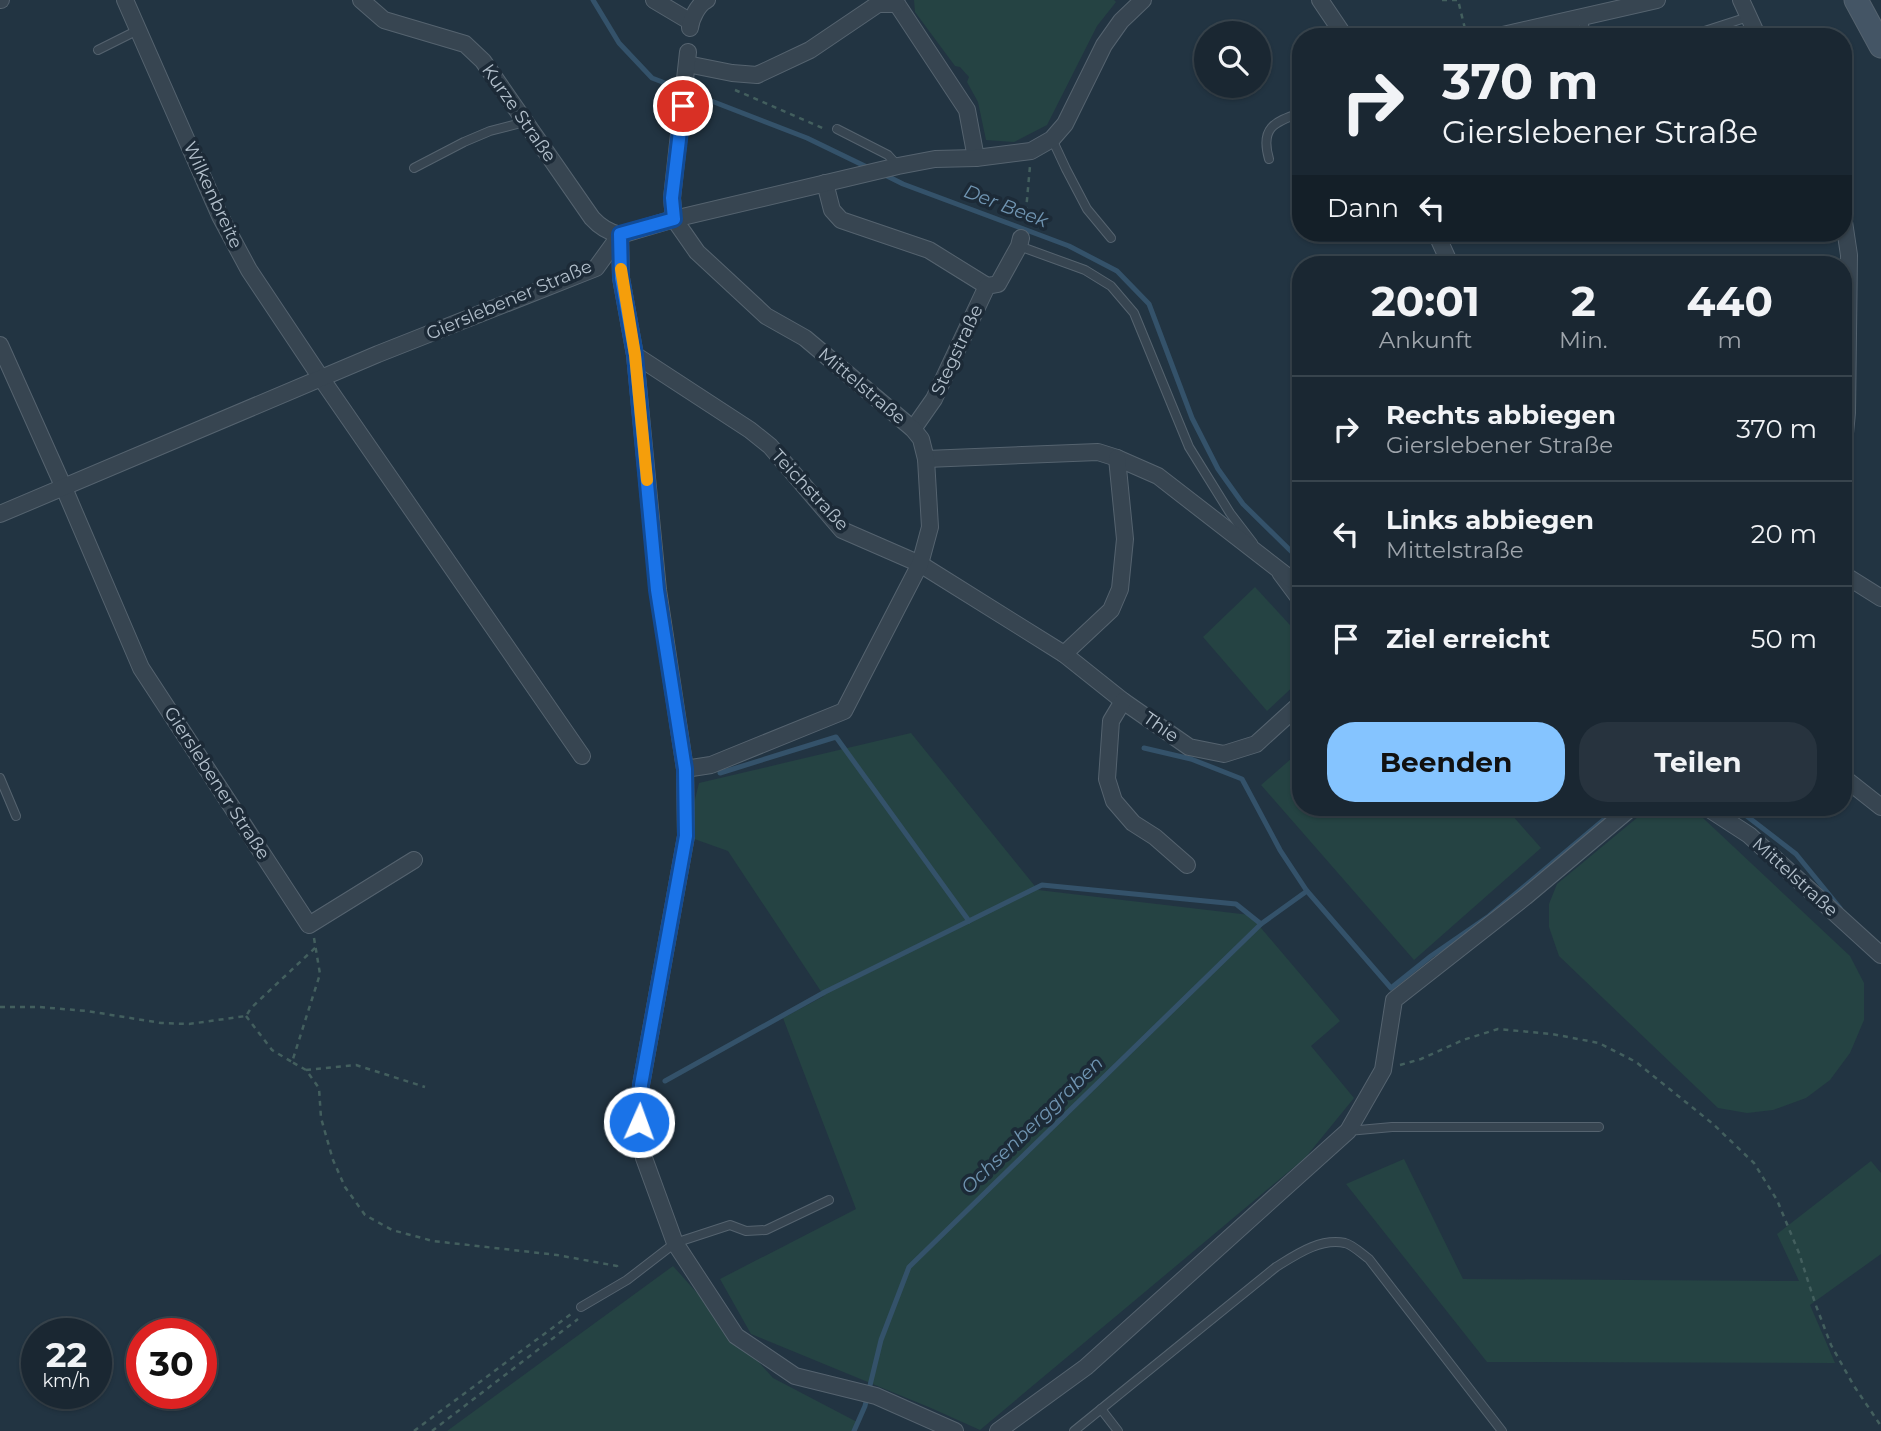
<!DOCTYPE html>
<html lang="de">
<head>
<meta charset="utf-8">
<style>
	body { margin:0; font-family:Montserrat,sans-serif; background:#27333e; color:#f1f3f6; height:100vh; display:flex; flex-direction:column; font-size:26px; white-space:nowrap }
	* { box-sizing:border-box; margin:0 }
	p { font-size:23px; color:#9fa5ac }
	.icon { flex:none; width:38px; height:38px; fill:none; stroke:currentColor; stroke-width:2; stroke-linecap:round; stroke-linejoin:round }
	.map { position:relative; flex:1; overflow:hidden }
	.panel { position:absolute; left:1292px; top:256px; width:560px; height:560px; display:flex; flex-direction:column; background:#1a2732; border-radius:28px; box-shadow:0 2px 5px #0004,0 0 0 2px #38444d }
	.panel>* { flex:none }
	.top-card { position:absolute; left:1292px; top:28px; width:560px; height:214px; border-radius:28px; box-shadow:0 2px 5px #0004,0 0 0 2px #38444d; background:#1a2732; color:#f1f3f6; overflow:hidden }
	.tools { position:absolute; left:1194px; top:21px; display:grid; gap:14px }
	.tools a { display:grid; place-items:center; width:77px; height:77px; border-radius:50%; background:#1a2732; box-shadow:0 2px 5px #0004,0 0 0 2px #38444d; font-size:35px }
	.speed { position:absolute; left:21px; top:1318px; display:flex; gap:14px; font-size:35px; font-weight:700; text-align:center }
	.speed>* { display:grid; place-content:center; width:91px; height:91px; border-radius:50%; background:#1a2732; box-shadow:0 2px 5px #0004,0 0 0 2px #38444d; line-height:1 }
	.speed small { font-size:18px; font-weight:400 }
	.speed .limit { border:10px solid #d22; background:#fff; color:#111 }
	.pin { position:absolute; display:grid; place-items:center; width:60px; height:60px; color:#fff; margin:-30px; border:4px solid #fff; border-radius:50%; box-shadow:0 2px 7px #0007 }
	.me { position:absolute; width:77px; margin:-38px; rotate:2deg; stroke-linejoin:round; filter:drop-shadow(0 0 5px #0008) }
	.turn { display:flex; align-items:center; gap:24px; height:147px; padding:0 35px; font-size:32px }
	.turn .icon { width:91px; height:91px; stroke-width:2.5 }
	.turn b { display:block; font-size:49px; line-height:60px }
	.then { display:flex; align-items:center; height:66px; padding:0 35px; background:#0003; gap:14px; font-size:26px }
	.eta { display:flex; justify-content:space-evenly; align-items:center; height:119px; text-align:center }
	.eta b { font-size:42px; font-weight:700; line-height:49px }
	.primary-button { display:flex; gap:14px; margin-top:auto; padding:14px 35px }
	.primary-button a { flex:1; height:80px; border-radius:28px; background:#85c4ff; color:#111; font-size:28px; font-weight:700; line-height:80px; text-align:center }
	.primary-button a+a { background:#27333e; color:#f1f3f6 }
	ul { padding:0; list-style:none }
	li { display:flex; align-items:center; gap:21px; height:105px; padding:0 35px; border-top:2px solid #38444d }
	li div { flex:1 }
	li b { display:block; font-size:26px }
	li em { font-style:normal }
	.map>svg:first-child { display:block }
	.green { fill:#254343 }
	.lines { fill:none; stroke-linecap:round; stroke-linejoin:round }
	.stream { stroke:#34526a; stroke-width:5 }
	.service-casing { stroke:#55636f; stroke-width:10 }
	.minor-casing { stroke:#55636f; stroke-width:18 }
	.secondary-casing { stroke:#55636f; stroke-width:25 }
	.path { stroke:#435f5e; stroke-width:2.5; stroke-dasharray:5 5; stroke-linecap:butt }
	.service { stroke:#374551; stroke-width:8 }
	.minor { stroke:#374551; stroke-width:16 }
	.secondary { stroke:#445565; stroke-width:23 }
	.route-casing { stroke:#114b97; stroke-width:18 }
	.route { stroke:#1a73e8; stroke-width:12 }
	.slow { stroke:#f59e0b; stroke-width:12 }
	.labels { text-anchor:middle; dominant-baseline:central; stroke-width:7; stroke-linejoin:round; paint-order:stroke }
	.street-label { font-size:18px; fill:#b3c0cc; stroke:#1c2a37 }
	.water-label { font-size:19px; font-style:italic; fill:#7095b2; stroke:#1c2a37 }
</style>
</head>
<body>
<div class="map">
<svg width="1881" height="1431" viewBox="0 0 1881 1431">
	<rect width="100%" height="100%" fill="#223442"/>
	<g class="green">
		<path d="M 914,0 L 1114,0 L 1116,2 L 1097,26 L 1047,125 L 1014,142 L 986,140 L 978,102 L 967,82 L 969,77 L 960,67 L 955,66 L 915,12 Z"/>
		<path d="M 1255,587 L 1300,636 L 1300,680 L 1267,711 L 1203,637 Z"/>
		<path d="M 911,733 L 1038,890 L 1250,915 L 1340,1021 L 1311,1046 L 1354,1098 L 1305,1158 L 980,1430 L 931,1408 L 751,1334 L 720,1279 L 856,1209 L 783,1018 L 824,996 L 728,851 L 686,836 L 699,783 Z"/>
		<path d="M 1300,751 L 1300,807 L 1505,807 L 1541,848 L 1414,960 L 1261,785 Z"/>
		<path d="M 1656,807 L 1683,808 L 1703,818 L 1850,956 L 1864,983 L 1864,1020 L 1850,1053 L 1830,1080 L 1806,1098 L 1773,1110 L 1747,1113 L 1718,1108 L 1559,956 L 1549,927 L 1549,904 L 1557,884 L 1644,812 Z"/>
		<path d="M 1404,1159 L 1463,1279 L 1799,1281 L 1777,1234 L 1871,1161 L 1881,1173 L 1881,1254 L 1810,1305 L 1835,1363 L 1487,1362 L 1346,1184 Z"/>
		<path d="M 673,1266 L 773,1378 L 859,1423 L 853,1431 L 447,1431 Z"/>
	</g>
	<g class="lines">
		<g class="stream">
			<path d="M 593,0 L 619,43 L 652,78 L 807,138 L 871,169"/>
			<path d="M 883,174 L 903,184 L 1069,246 L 1117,271 L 1149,304 L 1192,418 L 1218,469 L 1243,504 L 1300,560"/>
			<path d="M 1144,748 L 1191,759 L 1242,779 L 1280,850 L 1307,891 L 1391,988 L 1431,956 L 1489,916 L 1619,807"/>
			<path d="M 720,773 L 836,737 L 969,921"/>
			<path d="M 1735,807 L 1796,854 L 1840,908"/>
			<path d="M 665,1081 L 825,992 L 1042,885 L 1236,904 L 1261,924"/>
			<path d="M 854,1431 L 865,1406 L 881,1340 L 909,1267 L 1261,924 L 1307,891"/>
		</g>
		<defs>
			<g id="service">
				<path d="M 1582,17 L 1587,37"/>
				<path d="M 1686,37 L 1748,17"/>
				<path d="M 98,50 L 138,30"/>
				<path d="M 837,129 L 888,155 L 898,166"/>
				<path d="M 1052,139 L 1066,169 L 1087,209 L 1111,238"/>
				<path d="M 1269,159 C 1260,128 1274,122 1300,113"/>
				<path d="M 414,168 L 464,142 L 490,131 L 525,122"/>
				<path d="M 1019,246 L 1085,270 L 1111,286 L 1134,313 L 1189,447 L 1230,513 L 1253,543"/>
				<path d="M 1277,575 L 1300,606"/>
				<path d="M 0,778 L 16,816"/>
				<path d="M 1348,1131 L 1392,1127 L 1599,1127"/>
				<path d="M 581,1307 L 627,1280 L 675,1243 L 730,1225 L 746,1231 L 766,1230 L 829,1200"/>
				<path d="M 1101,1409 L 1118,1431"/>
				<path d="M 1074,1431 L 1276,1267 C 1297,1254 1320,1238 1345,1243 C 1353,1245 1362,1254 1369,1259 L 1502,1431"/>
			</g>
			<g id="minor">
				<path d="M 0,0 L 1,0"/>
				<path d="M 125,0 L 220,216 L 249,270 L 321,378 L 582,756"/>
				<path d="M 361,0 L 384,20 L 465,44 L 483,61 L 592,218 C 600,227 608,232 620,235"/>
				<path d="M 654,0 L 691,22"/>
				<path d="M 1320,0 L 1345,37"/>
				<path d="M 1741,0 L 1758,37"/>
				<path d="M 897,4 L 967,110 L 976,158"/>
				<path d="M 690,28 C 691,19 698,4 707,0"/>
				<path d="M 1494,37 L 1657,0"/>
				<path d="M 687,64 L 732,73 L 757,75 L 810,50 L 878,4 L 897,4"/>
				<path d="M 825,183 L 832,210 L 841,220 L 929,250 L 987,286"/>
				<path d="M 1843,215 L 1849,255 L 1847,413 L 1843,454"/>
				<path d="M 1436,233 L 1450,264"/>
				<path d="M 620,235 L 621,278 L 635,355 L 658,590 L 685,769 L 686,836 L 641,1085 L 639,1122 L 644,1158 L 675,1243 L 736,1336 L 795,1376 L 876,1396 L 955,1431"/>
				<path d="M 0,345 L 64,488 L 141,668 L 309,925 L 414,860"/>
				<path d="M 635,355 L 750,430 L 770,446 L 842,530 L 920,564 L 1064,654 L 1123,701 L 1189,747 L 1224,754 L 1256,744 L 1300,704"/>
				<path d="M 913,429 L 934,399 L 987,286 L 998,284 L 1019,246 L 1021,238"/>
				<path d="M 926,459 L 1098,452 L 1117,458 L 1158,476 L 1300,586"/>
				<path d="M 0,514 L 378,354 L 596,268 L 620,235 L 674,219 L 898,166 L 935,159 L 976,158 L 1031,151 L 1052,139 L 1065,124 L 1104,45 L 1121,21 L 1143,0"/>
				<path d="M 1843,574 L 1881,598"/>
				<path d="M 1064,654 L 1111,610 L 1120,589 L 1125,539 L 1117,458"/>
				<path d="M 1123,701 L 1111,721 L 1107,779 L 1114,801 L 1133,823 L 1155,837 L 1187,865"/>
				<path d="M 685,769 L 711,765 L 844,711 L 920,564 L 930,527 L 926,459 L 921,439 L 913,429 L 805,338 L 766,316 L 697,252 L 674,219 L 672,198 L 688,52"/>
				<path d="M 1843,777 L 1881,807"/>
				<path d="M 1703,807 L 1709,809 L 1749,835 L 1881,955"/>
				<path d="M 998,1431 L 1086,1367 L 1348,1131 L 1383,1070 L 1394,1000 L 1525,897 L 1632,807"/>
			</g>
			<path id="secondary" d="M 1856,0 L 1881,46"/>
		</defs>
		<use href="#service" class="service-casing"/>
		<use href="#minor" class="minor-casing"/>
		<use href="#secondary" class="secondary-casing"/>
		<g class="path">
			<path d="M 1442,0 L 1458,0 L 1467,37"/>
			<path d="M 735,90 L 825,129"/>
			<path d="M 1025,222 L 1030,166"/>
			<path d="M 314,938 L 320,974 L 292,1062 L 306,1070 L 319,1088 L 321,1118 L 333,1160 L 345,1187 L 365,1215 L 392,1230 L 433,1241 L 557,1255 L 617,1266 L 619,1269"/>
			<path d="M 0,1007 L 39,1007 L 87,1011 L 161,1023 L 189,1024 L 246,1016 L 251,1008 L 316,947"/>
			<path d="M 246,1016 L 272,1050 L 292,1062"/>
			<path d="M 1400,1065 L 1421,1059 L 1463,1040 L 1498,1029 L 1552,1034 L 1599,1043 L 1636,1062 L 1713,1124 L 1754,1163 L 1777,1200 L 1799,1253 L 1815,1303 L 1831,1345 L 1854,1386 L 1881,1426"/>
			<path d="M 306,1070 L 356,1065 L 425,1087"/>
			<path d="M 414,1431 L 571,1314"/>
			<path d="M 432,1431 L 578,1319"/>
		</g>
		<use href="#service" class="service"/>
		<use href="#minor" class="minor"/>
		<use href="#secondary" class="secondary"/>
	</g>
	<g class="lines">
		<defs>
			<path id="route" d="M 639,1122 L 641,1085 L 686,836 L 685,769 L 657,590 L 635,355 L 621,278 L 620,234 L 674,219 L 672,198 L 683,106"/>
		</defs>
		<use href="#route" class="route-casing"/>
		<use href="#route" class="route"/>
		<path class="slow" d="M 621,269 L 635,355 L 647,480"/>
	</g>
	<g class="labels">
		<g class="street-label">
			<text transform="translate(519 113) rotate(55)">Kurze Straße</text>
			<text transform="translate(213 195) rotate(65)">Wilkenbreite</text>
			<text transform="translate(509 300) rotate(-23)">Gierslebener Straße</text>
			<text transform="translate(957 350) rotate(-65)">Stegstraße</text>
			<text transform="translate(862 386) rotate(40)">Mittelstraße</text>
			<text transform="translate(810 490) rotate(47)">Teichstraße</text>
			<text transform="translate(1161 727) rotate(35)">Thie</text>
			<text transform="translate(217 783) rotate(57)">Gierslebener Straße</text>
			<text transform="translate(1795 877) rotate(42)">Mittelstraße</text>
		</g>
		<g class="water-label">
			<text transform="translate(1006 206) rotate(21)">Der Beek</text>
			<text transform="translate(1032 1125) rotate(-44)">Ochsenberggraben</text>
		</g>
	</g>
</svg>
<div class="tools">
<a><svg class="icon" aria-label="search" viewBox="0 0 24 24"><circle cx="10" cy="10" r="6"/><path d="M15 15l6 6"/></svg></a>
</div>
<div class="speed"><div>22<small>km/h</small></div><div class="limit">30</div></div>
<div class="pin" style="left:683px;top:106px;background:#d93025"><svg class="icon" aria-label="arrive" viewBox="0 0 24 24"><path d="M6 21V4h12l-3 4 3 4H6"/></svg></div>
<svg class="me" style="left:639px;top:1122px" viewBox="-20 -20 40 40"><circle r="17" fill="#1a73e8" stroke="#fff" stroke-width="3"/><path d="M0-11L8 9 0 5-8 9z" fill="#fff"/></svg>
<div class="top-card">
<div class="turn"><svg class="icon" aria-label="right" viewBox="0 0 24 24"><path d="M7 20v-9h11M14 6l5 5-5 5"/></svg><div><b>370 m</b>Gierslebener Straße</div></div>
<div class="then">Dann<svg class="icon" aria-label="left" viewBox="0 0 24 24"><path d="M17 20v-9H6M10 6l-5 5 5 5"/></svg></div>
</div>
<section class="panel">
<div class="eta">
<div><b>20:01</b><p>Ankunft</p></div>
<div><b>2</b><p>Min.</p></div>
<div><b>440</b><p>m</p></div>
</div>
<ul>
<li><svg class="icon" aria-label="right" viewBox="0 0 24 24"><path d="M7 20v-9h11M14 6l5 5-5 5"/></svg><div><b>Rechts abbiegen</b><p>Gierslebener Straße</p></div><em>370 m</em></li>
<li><svg class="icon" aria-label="left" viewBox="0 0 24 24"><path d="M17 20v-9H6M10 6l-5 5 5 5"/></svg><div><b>Links abbiegen</b><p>Mittelstraße</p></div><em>20 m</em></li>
<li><svg class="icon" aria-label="arrive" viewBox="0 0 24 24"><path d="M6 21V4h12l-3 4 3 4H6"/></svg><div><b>Ziel erreicht</b></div><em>50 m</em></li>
</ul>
<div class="primary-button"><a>Beenden</a><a>Teilen</a></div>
</section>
</div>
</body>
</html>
